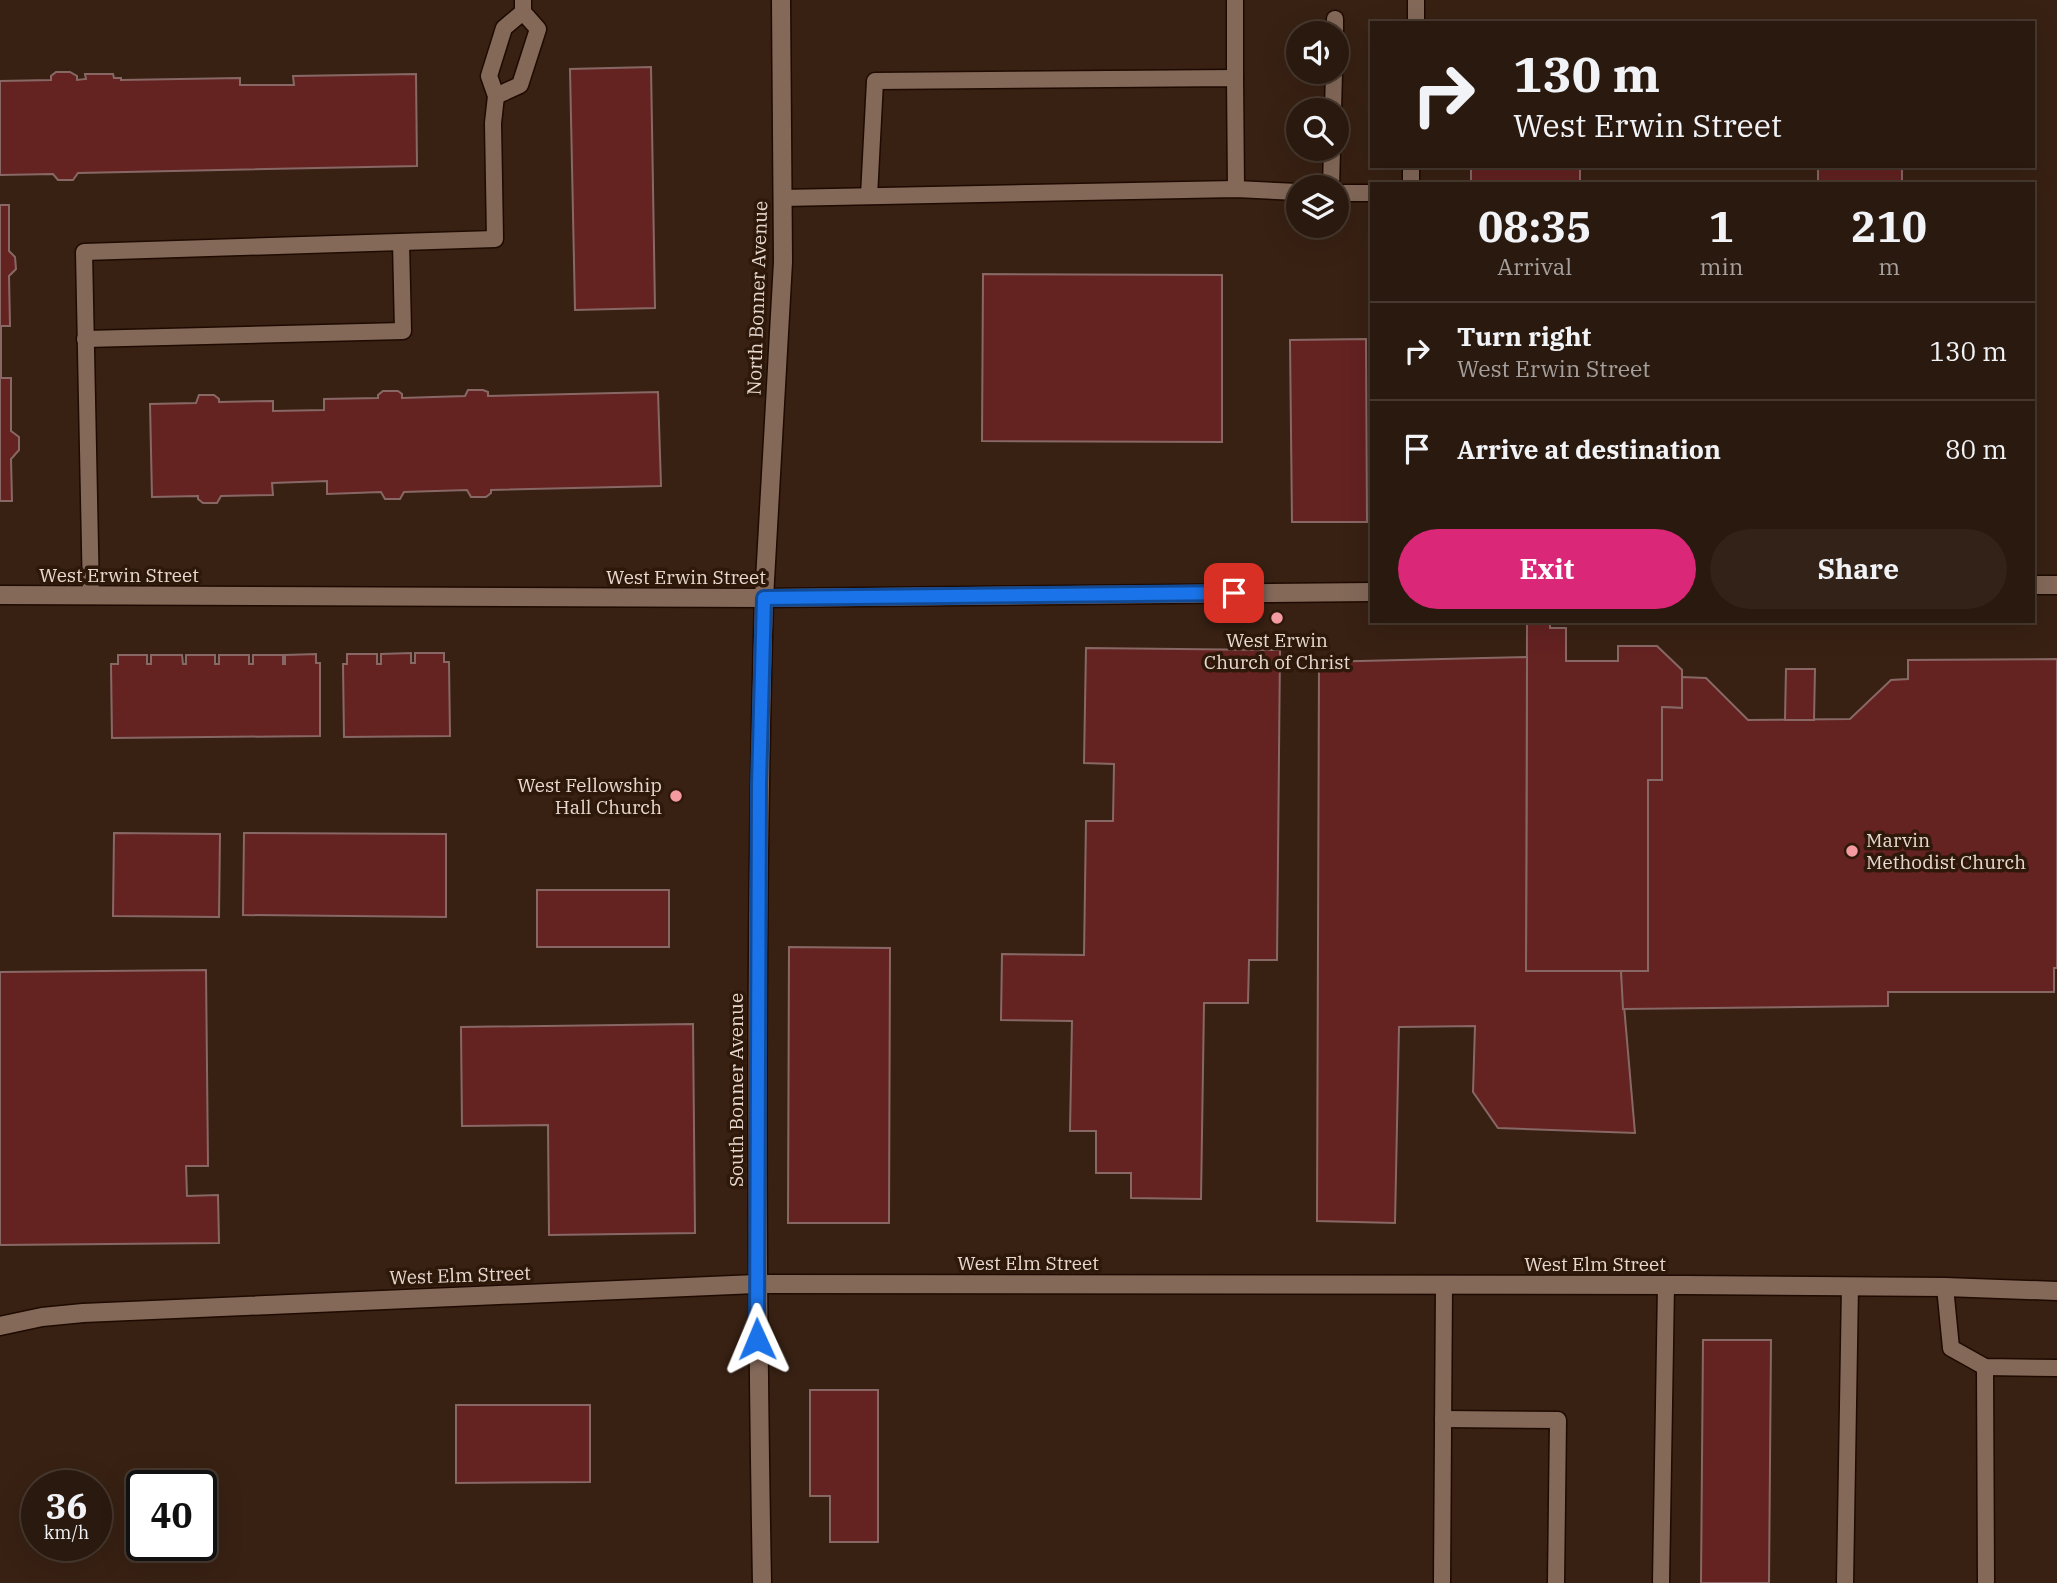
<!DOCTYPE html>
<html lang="en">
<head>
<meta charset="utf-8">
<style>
	body { margin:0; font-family:"IBM Plex Serif",serif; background:#322217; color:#f1f3f6; height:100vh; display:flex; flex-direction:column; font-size:26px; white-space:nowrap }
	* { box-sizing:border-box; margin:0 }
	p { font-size:23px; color:#a5a09e }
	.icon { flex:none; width:38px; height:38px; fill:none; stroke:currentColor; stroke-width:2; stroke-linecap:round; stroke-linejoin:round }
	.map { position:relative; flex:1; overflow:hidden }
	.sheet { position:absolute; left:1370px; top:182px; width:665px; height:441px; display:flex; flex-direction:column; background:#2a190e; border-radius:0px; box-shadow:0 7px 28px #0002,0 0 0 2px #46382e }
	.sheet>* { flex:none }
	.top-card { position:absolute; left:1370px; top:21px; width:665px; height:147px; border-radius:0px; box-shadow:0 7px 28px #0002,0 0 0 2px #46382e; background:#2a190e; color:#f1f3f6; overflow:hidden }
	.buttons { position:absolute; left:1286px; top:21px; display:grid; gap:14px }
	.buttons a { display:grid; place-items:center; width:63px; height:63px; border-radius:50%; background:#2a190e; box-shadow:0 7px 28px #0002,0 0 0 2px #46382e; font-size:35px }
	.speed { position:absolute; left:21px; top:1470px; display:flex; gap:14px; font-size:35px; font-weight:700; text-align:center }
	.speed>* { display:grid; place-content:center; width:91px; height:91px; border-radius:50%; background:#2a190e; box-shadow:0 7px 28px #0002,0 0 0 2px #46382e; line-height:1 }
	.speed small { font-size:18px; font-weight:400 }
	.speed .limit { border:4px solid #111; border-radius:10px; background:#fff; color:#111 }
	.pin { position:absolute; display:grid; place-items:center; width:60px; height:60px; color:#fff; margin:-30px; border-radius:14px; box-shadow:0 4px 10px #0006 }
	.me { position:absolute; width:77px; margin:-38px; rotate:359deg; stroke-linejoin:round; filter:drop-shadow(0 0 5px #0008) }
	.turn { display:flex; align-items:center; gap:24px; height:147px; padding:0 28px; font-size:32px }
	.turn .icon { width:91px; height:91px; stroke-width:2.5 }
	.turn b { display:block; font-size:49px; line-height:60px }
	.eta { display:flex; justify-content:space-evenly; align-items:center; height:119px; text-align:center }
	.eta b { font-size:42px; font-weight:700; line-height:49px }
	.cta { display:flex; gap:14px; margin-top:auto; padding:14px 28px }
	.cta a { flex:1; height:80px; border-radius:42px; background:#db2777; color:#fff; font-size:28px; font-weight:700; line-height:80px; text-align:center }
	.cta a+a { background:#322217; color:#f1f3f6 }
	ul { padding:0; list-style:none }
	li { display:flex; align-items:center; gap:21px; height:98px; padding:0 28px; border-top:2px solid #46382e }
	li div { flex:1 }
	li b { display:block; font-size:26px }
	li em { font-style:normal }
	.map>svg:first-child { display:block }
	.building { fill:#642221; stroke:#886865; stroke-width:2 }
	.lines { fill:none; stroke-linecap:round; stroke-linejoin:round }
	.service-casing { stroke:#1e0a01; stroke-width:19 }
	.tertiary-casing { stroke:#1e0a01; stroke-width:21 }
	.secondary-casing { stroke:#1e0a01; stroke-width:21 }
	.service { stroke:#846959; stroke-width:16 }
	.tertiary { stroke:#846959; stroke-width:18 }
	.secondary { stroke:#846959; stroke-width:18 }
	.route-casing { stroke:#114b97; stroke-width:18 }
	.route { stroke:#1a73e8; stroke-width:12 }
	.poi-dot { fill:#f49aa1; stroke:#2d180a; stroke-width:2.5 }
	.labels { text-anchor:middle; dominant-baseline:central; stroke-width:7; stroke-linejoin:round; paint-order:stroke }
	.street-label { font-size:19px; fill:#e8d9d0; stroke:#2d180a }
	.poi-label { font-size:19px; fill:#e8d9d0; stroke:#2d180a }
</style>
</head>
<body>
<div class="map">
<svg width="2057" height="1583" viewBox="0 0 2057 1583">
	<rect width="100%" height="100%" fill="#382113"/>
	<g class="building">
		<path d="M 651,67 L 655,308 L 575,310 L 570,69 Z"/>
		<path d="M 56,72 L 70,72 L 77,76 L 77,80 L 86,79 L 85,74 L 113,74 L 114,78 L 121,78 L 121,80 L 240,78 L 240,85 L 294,85 L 293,76 L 416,74 L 417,166 L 78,173 L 73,180 L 58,180 L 53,174 L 0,175 L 0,81 L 51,80 L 51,76 Z"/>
		<rect x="1471" y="166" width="109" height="18"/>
		<rect x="1818" y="166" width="84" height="18"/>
		<path d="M 0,205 L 9,205 L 9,251 L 15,257 L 16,269 L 9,276 L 10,326 L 1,326 L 1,378 L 11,378 L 11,431 L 19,437 L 19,450 L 11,459 L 12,501 L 0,501 Z"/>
		<path d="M 983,274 L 1222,275 L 1222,442 L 982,441 Z"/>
		<path d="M 1366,339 L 1367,522 L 1292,522 L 1290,340 Z"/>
		<path d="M 468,390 L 483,390 L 488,392 L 488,396 L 658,392 L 661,486 L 491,490 L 491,493 L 486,497 L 471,497 L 467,490 L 404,492 L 400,499 L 385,499 L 381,492 L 327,494 L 327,481 L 272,483 L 273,495 L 221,496 L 217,503 L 203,503 L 198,499 L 198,496 L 152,497 L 150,404 L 196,403 L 199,395 L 214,395 L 219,399 L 219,402 L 273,401 L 273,411 L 324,410 L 324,399 L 378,398 L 378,395 L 383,391 L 398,391 L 402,394 L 402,398 L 465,396 Z"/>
		<path d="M 1527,624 L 1550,624 L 1550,628 L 1566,628 L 1566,661 L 1618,661 L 1618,646 L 1657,646 L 1682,670 L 1682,708 L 1662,707 L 1662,780 L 1648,780 L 1648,971 L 1526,971 Z"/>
		<path d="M 1086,648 L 1280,650 L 1277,960 L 1249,960 L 1248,1003 L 1204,1003 L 1201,1199 L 1131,1198 L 1131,1173 L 1096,1173 L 1096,1131 L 1070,1131 L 1072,1021 L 1001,1020 L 1002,954 L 1084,955 L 1086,821 L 1113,821 L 1114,764 L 1084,763 Z"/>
		<path d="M 411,653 L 411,663 L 415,663 L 415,653 L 444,653 L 444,662 L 449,662 L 450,736 L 344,737 L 343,664 L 347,664 L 347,654 L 377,654 L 377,664 L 381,664 L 381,654 Z"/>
		<path d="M 316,654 L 316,663 L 320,663 L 320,736 L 112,738 L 111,664 L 118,664 L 118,655 L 147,655 L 147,664 L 151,664 L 151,655 L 182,655 L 183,664 L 186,664 L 186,655 L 215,655 L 215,664 L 219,664 L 219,655 L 249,655 L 249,664 L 253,664 L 253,655 L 283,655 L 283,664 L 285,664 L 285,655 Z"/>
		<path d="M 1527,657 L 1526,971 L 1621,971 L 1635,1133 L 1498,1128 L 1473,1092 L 1475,1026 L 1399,1027 L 1395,1223 L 1317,1221 L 1319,662 Z"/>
		<path d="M 2057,659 L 2057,968 L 2054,968 L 2054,992 L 1888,992 L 1888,1006 L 1623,1009 L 1621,971 L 1648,971 L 1648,780 L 1662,780 L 1662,707 L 1682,708 L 1682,677 L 1706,678 L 1748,720 L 1850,719 L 1891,680 L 1908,679 L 1908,660 Z"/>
		<path d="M 1786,669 L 1815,669 L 1814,720 L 1785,720 Z"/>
		<path d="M 114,833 L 220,834 L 219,917 L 113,916 Z"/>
		<path d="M 244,833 L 446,834 L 446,917 L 243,915 Z"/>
		<rect x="537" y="890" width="132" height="57"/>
		<path d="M 789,947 L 890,948 L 889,1223 L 788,1223 Z"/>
		<path d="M 206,970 L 208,1166 L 186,1166 L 187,1196 L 218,1195 L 219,1243 L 0,1245 L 0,972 Z"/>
		<path d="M 693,1024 L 695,1233 L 549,1235 L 548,1125 L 462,1126 L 461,1027 Z"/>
		<path d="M 1703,1340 L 1771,1340 L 1769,1583 L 1701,1583 Z"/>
		<path d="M 810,1390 L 878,1390 L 878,1542 L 830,1542 L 830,1496 L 810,1496 Z"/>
		<path d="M 456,1405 L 590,1405 L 590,1482 L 456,1483 Z"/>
	</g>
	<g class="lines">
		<defs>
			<g id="service">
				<path d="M 1235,0 L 1235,78"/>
				<path d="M 1416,23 L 1416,0"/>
				<path d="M 1335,33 L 1335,19"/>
				<path d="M 496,96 L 520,85 L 538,29 L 523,12 L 523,0"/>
				<path d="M 1333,110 L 1334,72"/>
				<path d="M 1411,184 L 1411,166"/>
				<path d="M 1331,187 L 1332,149"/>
				<path d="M 1337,193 L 1372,193"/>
				<path d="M 869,196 L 875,81 L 1235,78 L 1236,189"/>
				<path d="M 782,198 L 1236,189 L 1298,192"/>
				<path d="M 85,339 L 403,331 L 401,242"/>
				<path d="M 91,596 L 84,252 L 495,239 L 493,123 L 496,96 L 489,76 L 504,28 L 523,12"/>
				<path d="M 1945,1287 L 1951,1348 L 1985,1367 L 2057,1368"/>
				<path d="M 1985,1367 L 1986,1583"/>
				<path d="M 1443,1419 L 1558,1420 L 1556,1583"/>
				<path d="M 1442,1583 L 1444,1285"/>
				<path d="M 1661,1583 L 1666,1285"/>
				<path d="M 1845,1583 L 1850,1286"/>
			</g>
			<g id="tertiary">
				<path d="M 0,1326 L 42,1317 L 83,1313 L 756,1284 L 1685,1285 L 1945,1287 L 2057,1291"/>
				<path d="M 762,1583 C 756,1255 755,926 764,598"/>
			</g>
			<g id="secondary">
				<path d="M 2034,585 L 2057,585"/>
				<path d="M 0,595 L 764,598 L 1372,592"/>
				<path d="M 764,598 L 783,262 L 781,0"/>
			</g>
		</defs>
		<use href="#service" class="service-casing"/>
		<use href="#tertiary" class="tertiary-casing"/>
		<use href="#secondary" class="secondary-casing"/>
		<use href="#service" class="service"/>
		<use href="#tertiary" class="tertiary"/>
		<use href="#secondary" class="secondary"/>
	</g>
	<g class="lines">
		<defs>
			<path id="route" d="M 757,1339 L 759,785 L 764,598 L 1234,593"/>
		</defs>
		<use href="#route" class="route-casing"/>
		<use href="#route" class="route"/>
	</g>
	<g class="poi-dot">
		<circle cx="1277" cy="618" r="7"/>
		<circle cx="676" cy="796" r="7"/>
		<circle cx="1852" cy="851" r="7"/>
	</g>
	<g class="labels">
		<g class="street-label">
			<text transform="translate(757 298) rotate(-88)">North Bonner Avenue</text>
			<text x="119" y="575">West Erwin Street</text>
			<text x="686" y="577">West Erwin Street</text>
			<text transform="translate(736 1090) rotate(-90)">South Bonner Avenue</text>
			<text x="1028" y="1263">West Elm Street</text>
			<text x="1595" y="1264">West Elm Street</text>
			<text transform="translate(460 1275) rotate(-2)">West Elm Street</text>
		</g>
		<g class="poi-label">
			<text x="1277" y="640">West Erwin<tspan x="1277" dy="22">Church of Christ</tspan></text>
			<text x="662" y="785" text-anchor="end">West Fellowship<tspan x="662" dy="22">Hall Church</tspan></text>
			<text x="1866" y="840" text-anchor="start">Marvin<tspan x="1866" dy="22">Methodist Church</tspan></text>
		</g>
	</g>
</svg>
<div class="buttons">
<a><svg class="icon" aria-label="sound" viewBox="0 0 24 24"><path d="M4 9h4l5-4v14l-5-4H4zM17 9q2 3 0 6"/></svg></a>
<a><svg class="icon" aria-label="search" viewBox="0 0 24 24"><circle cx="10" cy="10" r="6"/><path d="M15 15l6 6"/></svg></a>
<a><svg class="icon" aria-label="layers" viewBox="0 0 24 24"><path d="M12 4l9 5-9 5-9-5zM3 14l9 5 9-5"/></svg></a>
</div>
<div class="speed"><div>36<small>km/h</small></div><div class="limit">40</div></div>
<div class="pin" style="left:1234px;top:593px;background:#d93025"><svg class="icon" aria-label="arrive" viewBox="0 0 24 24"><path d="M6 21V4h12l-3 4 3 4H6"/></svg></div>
<svg class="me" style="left:757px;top:1339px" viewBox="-20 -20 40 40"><path d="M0-17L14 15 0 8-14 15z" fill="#1a73e8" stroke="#fff" stroke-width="4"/></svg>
<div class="top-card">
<div class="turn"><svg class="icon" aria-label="right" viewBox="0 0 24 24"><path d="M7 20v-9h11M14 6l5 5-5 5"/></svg><div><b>130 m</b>West Erwin Street</div></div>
</div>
<section class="sheet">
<div class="eta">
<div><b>08:35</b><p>Arrival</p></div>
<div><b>1</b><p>min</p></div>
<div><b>210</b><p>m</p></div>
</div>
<ul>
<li><svg class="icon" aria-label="right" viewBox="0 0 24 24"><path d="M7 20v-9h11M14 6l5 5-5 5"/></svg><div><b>Turn right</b><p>West Erwin Street</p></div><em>130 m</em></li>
<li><svg class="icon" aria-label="arrive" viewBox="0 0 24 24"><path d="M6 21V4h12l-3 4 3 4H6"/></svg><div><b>Arrive at destination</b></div><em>80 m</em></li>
</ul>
<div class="cta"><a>Exit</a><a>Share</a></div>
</section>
</div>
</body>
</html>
